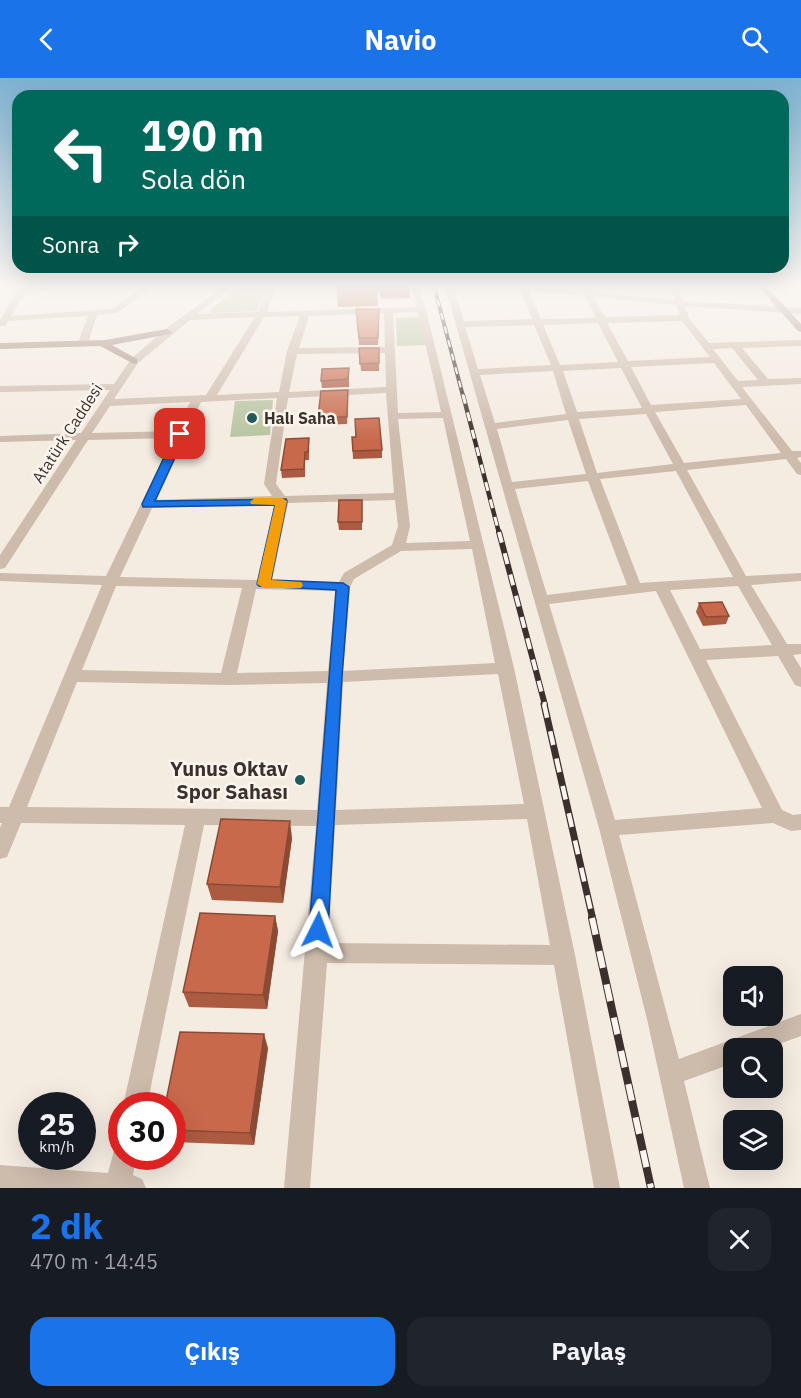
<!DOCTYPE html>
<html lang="tr">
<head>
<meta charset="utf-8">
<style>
	body { margin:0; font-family:"IBM Plex Sans",sans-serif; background:#20242c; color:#f1f3f6; height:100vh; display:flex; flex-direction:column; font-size:22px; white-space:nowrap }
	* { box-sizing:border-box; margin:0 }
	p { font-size:20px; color:#9ea1a6 }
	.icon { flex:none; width:33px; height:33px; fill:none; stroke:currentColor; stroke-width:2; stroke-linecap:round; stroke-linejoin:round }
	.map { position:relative; height:1110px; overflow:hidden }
	.details { display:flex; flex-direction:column; background:#171b24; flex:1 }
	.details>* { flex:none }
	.guide { position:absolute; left:12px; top:12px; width:777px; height:183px; border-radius:18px; box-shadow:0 6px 24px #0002; background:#00695c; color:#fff; overflow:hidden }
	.buttons { position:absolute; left:723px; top:888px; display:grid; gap:12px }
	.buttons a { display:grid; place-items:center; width:60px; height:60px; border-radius:12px; background:#171b24; box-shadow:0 6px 24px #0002; font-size:30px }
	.speed { position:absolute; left:18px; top:1014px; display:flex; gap:12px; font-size:30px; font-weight:700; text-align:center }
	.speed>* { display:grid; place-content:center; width:78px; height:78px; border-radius:50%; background:#171b24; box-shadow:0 6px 24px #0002; line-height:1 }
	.speed small { font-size:15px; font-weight:400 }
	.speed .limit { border:9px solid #d22; background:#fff; color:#111 }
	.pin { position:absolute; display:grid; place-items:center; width:51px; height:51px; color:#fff; margin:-26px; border-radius:12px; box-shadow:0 3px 9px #0006 }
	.me { position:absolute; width:66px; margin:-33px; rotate:3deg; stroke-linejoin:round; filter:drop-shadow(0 0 4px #0008) }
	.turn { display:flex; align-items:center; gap:21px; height:126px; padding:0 30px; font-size:27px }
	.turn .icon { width:78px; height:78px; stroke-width:2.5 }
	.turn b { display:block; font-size:42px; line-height:51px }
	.then { display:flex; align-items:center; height:57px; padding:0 30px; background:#0003; gap:12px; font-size:22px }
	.round { display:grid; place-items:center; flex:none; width:63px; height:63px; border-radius:18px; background:#20242c }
	.overview { display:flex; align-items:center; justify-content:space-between; height:102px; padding:0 30px }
	h1 { font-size:36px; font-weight:700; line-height:45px; color:#1a73e8 }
	.button { display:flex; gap:12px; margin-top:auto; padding:12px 30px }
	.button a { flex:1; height:69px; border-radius:18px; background:#1a73e8; color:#fff; font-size:24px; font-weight:700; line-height:69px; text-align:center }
	.button a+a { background:#20242c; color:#f1f3f6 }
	header { display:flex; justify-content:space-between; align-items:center; height:78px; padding:0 30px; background:#1a73e8; color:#fff; font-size:27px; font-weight:700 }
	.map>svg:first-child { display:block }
	.green { fill:#b8c4a0 }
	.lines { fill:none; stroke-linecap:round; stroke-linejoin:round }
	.street { fill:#cdbbac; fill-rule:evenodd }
	.secondary { fill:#a18a7d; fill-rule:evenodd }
	.rail-far4-casing { stroke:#3b302b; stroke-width:4 }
	.rail-far3-casing { stroke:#3b302b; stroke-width:4.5 }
	.rail-far2-casing { stroke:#3b302b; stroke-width:6 }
	.rail-far1-casing { stroke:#3b302b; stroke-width:7 }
	.rail-casing { stroke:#3b302b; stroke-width:8 }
	.rail-far4 { stroke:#fbf5ee; stroke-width:2; stroke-dasharray:7; stroke-linecap:butt }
	.rail-far3 { stroke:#fbf5ee; stroke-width:3; stroke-dasharray:9; stroke-linecap:butt }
	.rail-far2 { stroke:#fbf5ee; stroke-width:4; stroke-dasharray:11; stroke-linecap:butt }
	.rail-far1 { stroke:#fbf5ee; stroke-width:4.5; stroke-dasharray:14; stroke-linecap:butt }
	.rail { stroke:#fbf5ee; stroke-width:6; stroke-dasharray:17; stroke-linecap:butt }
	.wall { fill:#ac5a40 }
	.shaded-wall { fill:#8c4a34 }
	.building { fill:#c8694b; stroke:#8c4a34; stroke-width:1.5 }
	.route { fill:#1a73e8; stroke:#114b97; stroke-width:1.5 }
	.slow { fill:#f59e0b }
	.poi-dot { fill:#1f5a5e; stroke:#fbf5ee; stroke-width:2 }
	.labels { text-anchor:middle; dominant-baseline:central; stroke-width:5; stroke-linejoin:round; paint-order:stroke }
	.far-poi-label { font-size:16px; font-weight:bold; fill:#3b302b; stroke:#fbf5ee; text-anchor:start }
	.far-street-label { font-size:16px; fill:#3b302b; stroke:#fbf5ee }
	.poi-label { font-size:20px; font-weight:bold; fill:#3b302b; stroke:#fbf5ee; text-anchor:end }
</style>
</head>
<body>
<header><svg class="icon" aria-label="back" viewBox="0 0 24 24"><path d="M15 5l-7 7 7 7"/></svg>Navio<svg class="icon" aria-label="search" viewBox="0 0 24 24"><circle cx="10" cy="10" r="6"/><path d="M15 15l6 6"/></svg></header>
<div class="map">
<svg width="801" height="1110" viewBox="0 0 801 1110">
	<rect width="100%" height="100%" fill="#f4ebe1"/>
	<g class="green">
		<path d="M 240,208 L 267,208 L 257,233 L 212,235 L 210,232 Z"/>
		<path d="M 421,239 L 428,267 L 397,268 L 396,240 Z"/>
		<path d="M 273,322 L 270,357 L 230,359 L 235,323 Z"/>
	</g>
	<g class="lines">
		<g class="street">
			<path d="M 20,208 L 70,208 L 66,211 L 25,214 L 11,238 L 112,231 L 145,208 L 154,208 L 117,235 L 97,237 L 88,265 L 83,268 L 78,265 L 88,238 L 8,243 L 5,248 L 0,248 L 0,242 Z"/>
			<path d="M 225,208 L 234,208 L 197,236 L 258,234 L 268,208 L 276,208 L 267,234 L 417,229 L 412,208 L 420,208 L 514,590 L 575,877 L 620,1110 L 594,1110 L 554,887 L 327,885 L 310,1110 L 284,1110 L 316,748 L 204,747 L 147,1028 L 123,1028 L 185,747 L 21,745 L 7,779 L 0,781 L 0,750 L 2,745 L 0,745 L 0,729 L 9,729 L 102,507 L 0,503 L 0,495 L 106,498 L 173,360 L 88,362 L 5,490 L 0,491 L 0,477 L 76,362 L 0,364 L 0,358 L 81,355 L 110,312 L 0,314 L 0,308 L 114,306 L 131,281 L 164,252 ZM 418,234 L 441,334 L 398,335 L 393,235 ZM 384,235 L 385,269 L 299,270 L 309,238 ZM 300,238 L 287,273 L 279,314 L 217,317 L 264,239 ZM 255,239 L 206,317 L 114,321 L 138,285 L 190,242 ZM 385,275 L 386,309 L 289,314 L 297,276 ZM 386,315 L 394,415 L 285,418 L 276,406 L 288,320 ZM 277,320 L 264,406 L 272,418 L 155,422 L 201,324 ZM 190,324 L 176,353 L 92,355 L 110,328 ZM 443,340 L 470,463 L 406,465 L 410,448 L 398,341 ZM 395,422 L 398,448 L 392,467 L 344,495 L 339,504 L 272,502 L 288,425 ZM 275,426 L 258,502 L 120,499 L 152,430 ZM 472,471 L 495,585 L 343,593 L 350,509 L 354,501 L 401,473 ZM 116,508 L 242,510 L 221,595 L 82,592 ZM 256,511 L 336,513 L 328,593 L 237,595 ZM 498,596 L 524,726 L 336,732 L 343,604 ZM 77,604 L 228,607 L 327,605 L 317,732 L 27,729 ZM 527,741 L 550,867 L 328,865 L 335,747 Z"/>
			<path d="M 445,208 L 453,208 L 464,243 L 532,241 L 520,212 L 503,211 L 499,208 L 582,213 L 580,208 L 588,208 L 591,214 L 674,222 L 670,208 L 678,208 L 683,223 L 801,230 L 801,236 L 685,228 L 689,240 L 709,265 L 801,262 L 801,268 L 742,270 L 768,301 L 801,300 L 801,306 L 742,309 L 792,373 L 801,373 L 801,379 L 797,380 L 801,385 L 801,397 L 797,396 L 786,381 L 687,392 L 746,498 L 801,495 L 801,503 L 751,507 L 787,566 L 801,566 L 801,576 L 793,577 L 801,590 L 801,609 L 795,607 L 778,578 L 706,582 L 782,732 L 793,737 L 801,736 L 801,752 L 791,753 L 773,745 L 619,757 L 679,981 L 801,936 L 801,958 L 768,970 L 734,970 L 734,985 L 684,1003 L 710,1110 L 684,1110 L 647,941 L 599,750 ZM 529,213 L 585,218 L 596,240 L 541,241 ZM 594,219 L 676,227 L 680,237 L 605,239 ZM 682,243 L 710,279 L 628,283 L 607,245 ZM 598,245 L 618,284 L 560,287 L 543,247 ZM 534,247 L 551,287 L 478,291 L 465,249 ZM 732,270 L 758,302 L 738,303 L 713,271 ZM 714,285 L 741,321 L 651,327 L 631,289 ZM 621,290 L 642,330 L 577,334 L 563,293 ZM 553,293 L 566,336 L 495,345 L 480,297 ZM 746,327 L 781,375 L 684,385 L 655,334 ZM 646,336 L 673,386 L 597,395 L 579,341 ZM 568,342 L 586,396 L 512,404 L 497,351 ZM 676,393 L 733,499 L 640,505 L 600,401 ZM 588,403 L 627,507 L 547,517 L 515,411 ZM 738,508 L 772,567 L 700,571 L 670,512 ZM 656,513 L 762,730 L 615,742 L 549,526 Z"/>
			<path d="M 122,1067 L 122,1078 L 136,1078 L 133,1097 L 142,1101 L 146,1110 L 0,1110 L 0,1087 L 108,1095 L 115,1069 Z"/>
		</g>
		<g class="secondary">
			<path d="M 758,208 L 766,208 L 801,246 L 801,254 L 798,253 Z"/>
			<path d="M 167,251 L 172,254 L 170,256 L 112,267 L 137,281 L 137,285 L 134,286 L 100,268 L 0,271 L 0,265 L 105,262 Z"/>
		</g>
		<defs>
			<path id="rail-far4" d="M 434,208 L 463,318"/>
			<path id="rail-far3" d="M 463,317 L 499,455"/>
			<path id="rail-far2" d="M 499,454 L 545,627"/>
			<path id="rail-far1" d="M 544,626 L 593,842"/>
			<path id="rail" d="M 592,840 L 651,1110"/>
		</defs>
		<use href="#rail-far4" class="rail-far4-casing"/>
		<use href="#rail-far3" class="rail-far3-casing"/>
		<use href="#rail-far2" class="rail-far2-casing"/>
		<use href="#rail-far1" class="rail-far1-casing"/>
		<use href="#rail" class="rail-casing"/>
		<use href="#rail-far4" class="rail-far4"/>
		<use href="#rail-far3" class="rail-far3"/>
		<use href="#rail-far2" class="rail-far2"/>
		<use href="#rail-far1" class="rail-far1"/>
		<use href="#rail" class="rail"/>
	</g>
	<g class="wall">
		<path d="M 336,208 L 410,208 L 410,220 L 381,221 L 378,211 L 378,228 L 338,229 Z"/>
		<path d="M 356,231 L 379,237 L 378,267 L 359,267 Z"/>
		<path d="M 359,270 L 379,285 L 379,293 L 361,293 Z"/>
		<path d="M 349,290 L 349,309 L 322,310 L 321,303 Z"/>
		<path d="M 348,312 L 347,346 L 319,347 L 318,339 Z"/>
		<path d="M 352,359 L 382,372 L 382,380 L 353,381 Z"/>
		<path d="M 309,360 L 309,382 L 305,382 L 305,399 L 282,400 L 281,392 Z"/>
		<path d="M 362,422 L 362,452 L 339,452 L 338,444 Z"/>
		<path d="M 699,525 L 729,538 L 726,546 L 703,548 L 696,534 Z"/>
		<path d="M 292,760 L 283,825 L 212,822 L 207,806 Z"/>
		<path d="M 275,838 L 278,853 L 267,931 L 189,929 L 183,914 Z"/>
		<path d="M 268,970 L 254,1067 L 172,1064 L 172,1028 Z"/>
	</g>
	<g class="shaded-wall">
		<path d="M 290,743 L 292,760 L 283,825 L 280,809 Z"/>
		<path d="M 275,838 L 278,853 L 267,931 L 263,917 Z"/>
		<path d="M 264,956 L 268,970 L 254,1067 L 250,1055 Z"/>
	</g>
	<g class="building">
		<path d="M 356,231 L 379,231 L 378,260 L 359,260 Z"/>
		<path d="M 359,270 L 379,270 L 379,285 L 360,286 Z"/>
		<path d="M 349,290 L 348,301 L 321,303 L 322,291 Z"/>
		<path d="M 348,312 L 347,339 L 318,339 L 321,313 Z"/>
		<path d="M 379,340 L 382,372 L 353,373 L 352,359 L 356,359 L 355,341 Z"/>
		<path d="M 309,360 L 308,374 L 305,374 L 304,391 L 281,392 L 286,361 Z"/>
		<path d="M 339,422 L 362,422 L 362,444 L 338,444 Z"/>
		<path d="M 722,524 L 729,538 L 706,539 L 699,525 Z"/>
		<path d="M 221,741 L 290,743 L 280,809 L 207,806 Z"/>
		<path d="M 200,835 L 275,838 L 263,917 L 183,914 Z"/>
		<path d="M 180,954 L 264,956 L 250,1055 L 172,1052 L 172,1028 L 165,1028 Z"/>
	</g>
	<linearGradient id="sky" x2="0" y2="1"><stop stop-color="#7eb2d2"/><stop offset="0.57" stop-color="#faf6f2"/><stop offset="1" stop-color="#faf6f2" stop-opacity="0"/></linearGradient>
	<rect width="801" height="363" fill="url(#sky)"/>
	<path class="route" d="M 180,353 L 186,356 L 155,423 L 286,421 L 287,423 L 271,502 L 343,505 L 349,509 L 342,599 L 328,852 L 325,859 L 318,861 L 312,859 L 309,852 L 336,512 L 259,508 L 257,506 L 275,427 L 143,429 L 142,426 L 175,356 Z"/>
	<path class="slow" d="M 255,420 L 282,420 L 287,423 L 271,502 L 301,504 L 303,507 L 301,510 L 264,510 L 257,506 L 275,427 L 251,426 L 250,424 Z"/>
	<g class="poi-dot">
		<circle cx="252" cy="340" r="6"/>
		<circle cx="300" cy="702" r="6"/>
	</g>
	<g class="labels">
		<g class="far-poi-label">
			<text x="264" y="340">Halı Saha</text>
		</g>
		<g class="far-street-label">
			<text transform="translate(67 355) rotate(-57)">Atatürk Caddesi</text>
		</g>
		<g class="poi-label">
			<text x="288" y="690">Yunus Oktav<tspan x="288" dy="23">Spor Sahası</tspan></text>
		</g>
	</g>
</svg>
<div class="buttons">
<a><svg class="icon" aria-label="sound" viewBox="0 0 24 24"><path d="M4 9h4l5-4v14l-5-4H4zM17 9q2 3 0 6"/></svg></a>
<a><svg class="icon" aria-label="search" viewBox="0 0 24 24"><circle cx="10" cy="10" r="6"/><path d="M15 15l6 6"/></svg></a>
<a><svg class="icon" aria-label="layers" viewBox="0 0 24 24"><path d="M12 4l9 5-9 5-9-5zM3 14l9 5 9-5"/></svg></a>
</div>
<div class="speed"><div>25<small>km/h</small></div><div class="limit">30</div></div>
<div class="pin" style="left:180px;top:356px;background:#d93025"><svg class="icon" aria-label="arrive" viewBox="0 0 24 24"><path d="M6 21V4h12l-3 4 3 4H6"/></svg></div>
<svg class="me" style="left:318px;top:852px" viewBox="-20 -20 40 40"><path d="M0-17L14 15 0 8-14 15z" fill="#1a73e8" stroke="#fff" stroke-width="4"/></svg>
<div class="guide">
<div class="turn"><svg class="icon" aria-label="left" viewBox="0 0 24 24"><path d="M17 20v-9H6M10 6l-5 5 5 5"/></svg><div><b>190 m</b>Sola dön</div></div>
<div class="then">Sonra<svg class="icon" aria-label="right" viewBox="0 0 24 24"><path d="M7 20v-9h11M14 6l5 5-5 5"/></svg></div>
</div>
</div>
<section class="details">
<div class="overview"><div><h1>2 dk</h1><p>470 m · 14:45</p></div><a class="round"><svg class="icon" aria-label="close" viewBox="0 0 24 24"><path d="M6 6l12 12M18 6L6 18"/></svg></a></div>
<div class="button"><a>Çıkış</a><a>Paylaş</a></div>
</section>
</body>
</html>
